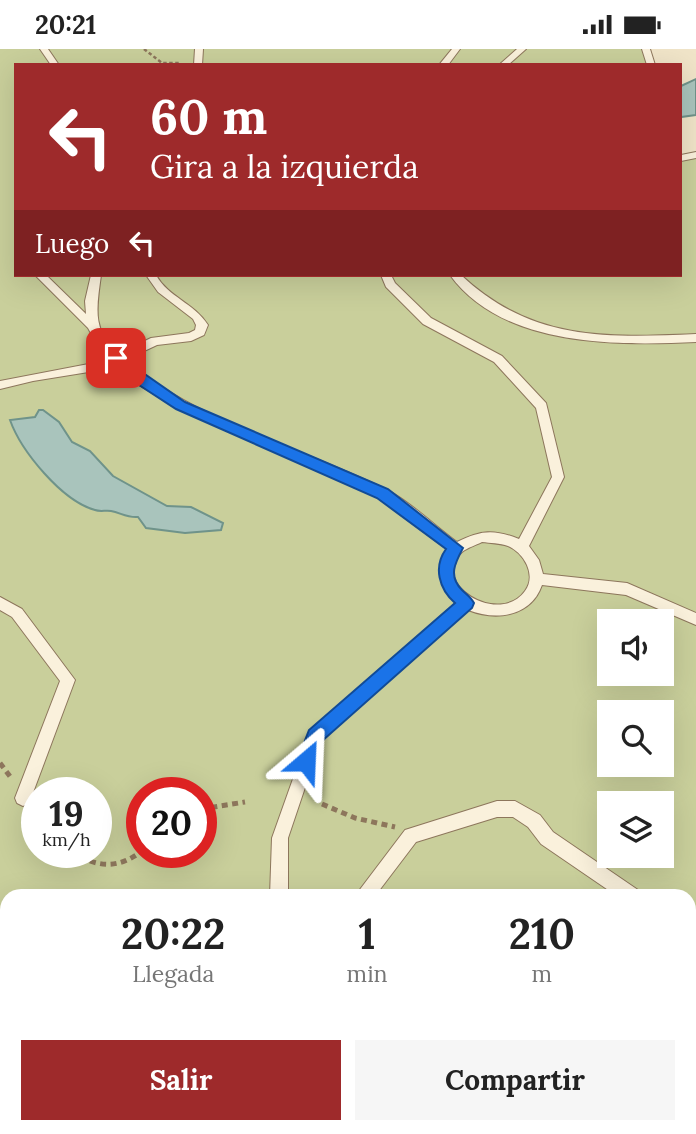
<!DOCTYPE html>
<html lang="es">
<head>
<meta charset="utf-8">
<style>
	body { margin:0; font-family:Lora,serif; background:#f6f6f6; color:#222; height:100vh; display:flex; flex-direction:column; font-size:26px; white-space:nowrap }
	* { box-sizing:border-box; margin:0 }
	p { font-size:23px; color:#767676 }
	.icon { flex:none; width:38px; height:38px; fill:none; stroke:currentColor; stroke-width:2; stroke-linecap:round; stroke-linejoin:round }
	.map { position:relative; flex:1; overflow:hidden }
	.details { position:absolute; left:0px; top:840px; width:696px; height:245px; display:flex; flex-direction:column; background:#fff; border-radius:21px 21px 0 0; box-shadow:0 7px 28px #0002 }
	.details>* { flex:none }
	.banner { position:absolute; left:14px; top:14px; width:668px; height:214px; border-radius:0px; box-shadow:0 7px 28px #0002; background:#9e2a2b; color:#fff; overflow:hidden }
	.controls { position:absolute; left:597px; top:560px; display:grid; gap:14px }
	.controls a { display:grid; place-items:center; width:77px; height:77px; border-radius:0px; background:#fff; box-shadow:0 7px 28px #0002; font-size:35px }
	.speed { position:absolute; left:21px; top:728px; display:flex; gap:14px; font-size:35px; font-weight:700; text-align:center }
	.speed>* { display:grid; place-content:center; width:91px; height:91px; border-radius:50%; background:#fff; box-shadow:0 7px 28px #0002; line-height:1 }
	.speed small { font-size:18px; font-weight:400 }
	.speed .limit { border:10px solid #d22; background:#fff; color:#111 }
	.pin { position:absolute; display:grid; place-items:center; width:60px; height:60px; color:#fff; margin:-30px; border-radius:14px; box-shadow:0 4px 10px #0006 }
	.me { position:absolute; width:77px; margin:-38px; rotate:26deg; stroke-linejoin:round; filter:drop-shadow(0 0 5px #0008) }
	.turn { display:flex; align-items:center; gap:24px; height:147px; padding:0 21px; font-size:32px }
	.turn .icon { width:91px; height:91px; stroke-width:2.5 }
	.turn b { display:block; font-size:49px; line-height:60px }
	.then { display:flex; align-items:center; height:66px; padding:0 21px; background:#0003; gap:14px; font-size:26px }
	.eta { display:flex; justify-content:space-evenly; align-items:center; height:119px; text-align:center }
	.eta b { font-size:42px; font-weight:700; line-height:49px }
	.button { display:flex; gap:14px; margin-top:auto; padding:14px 21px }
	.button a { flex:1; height:80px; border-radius:0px; background:#9e2a2b; color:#fff; font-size:28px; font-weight:700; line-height:80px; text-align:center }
	.button a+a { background:#f6f6f6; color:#222 }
	.status { display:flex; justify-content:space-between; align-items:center; height:49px; padding:0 35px; background:#fff; direction:ltr }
	.status svg { height:19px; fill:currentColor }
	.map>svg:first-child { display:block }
	.green { fill:#c9cf9b; fill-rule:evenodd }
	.water { fill:#a9c4bc; stroke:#6f938a; stroke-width:2 }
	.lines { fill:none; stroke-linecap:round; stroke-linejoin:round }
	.service-casing { stroke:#8d765c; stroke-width:2 }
	.path-far1 { stroke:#8d765c; stroke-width:2.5; stroke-dasharray:3.5 2.5; stroke-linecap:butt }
	.path { stroke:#8d765c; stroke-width:5; stroke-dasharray:6 4.5; stroke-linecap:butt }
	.service { fill:#faf1dc; fill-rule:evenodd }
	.route { fill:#1a73e8; stroke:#114b97; stroke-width:2 }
</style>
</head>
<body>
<div class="status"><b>20:21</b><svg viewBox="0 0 49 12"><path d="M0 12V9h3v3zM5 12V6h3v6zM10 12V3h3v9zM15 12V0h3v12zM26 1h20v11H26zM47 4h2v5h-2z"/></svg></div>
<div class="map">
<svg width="696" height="1085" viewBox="0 0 696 1085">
	<rect width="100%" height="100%" fill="#f0e4c8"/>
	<path class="green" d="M 0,0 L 650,0 L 655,16 L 16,16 L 16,226 L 681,226 L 681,106 L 696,103 L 696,1085 L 0,1085 ZM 609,572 L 662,572 L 662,625 L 609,625 ZM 609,663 L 662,663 L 662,716 L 609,716 ZM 37,744 L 96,744 L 96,803 L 37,803 ZM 142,744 L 201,744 L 201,803 L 142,803 ZM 609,754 L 662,754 L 662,807 L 609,807 ZM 7,847 L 690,847 L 690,1078 L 7,1078 Z"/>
	<g class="water">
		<path d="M 696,30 L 696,66 L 681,68 L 681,37 Z"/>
		<path d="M 39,361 L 43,361 L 59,373 L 72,393 L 90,402 L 113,427 L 167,457 L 191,458 L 223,474 L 221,481 L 185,484 L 146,479 L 138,468 C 127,469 121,464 111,462 C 106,461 100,463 95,461 C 62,452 21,402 10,371 L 35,368 Z"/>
	</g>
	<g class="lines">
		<defs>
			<g id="service">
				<path d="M 40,0 L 48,0 L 59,16 L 51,16 Z"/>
				<path d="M 195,0 L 203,0 L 202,16 L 194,16 Z"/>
				<path d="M 452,0 L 460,0 L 448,16 L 439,16 Z"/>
				<path d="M 517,0 L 526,0 L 508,16 L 499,16 Z"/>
				<path d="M 642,0 L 650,0 L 655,16 L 647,16 Z"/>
				<path d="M 696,103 L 696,109 L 681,112 L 681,106 Z"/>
				<path d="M 35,226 L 46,226 L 86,265 L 85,252 L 91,226 L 101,226 C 97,257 91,281 118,305 L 151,289 L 189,284 L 195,281 L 196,276 L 193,270 L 158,243 L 146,226 L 156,226 C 168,248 194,254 208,276 L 204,286 L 191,292 L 157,296 L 125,311 C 196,372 299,398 383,439 C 407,450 435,477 457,493 C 481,481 494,480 519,490 L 552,428 L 536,359 L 494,313 L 423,275 L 386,238 L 381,226 L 391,226 L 395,234 L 431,269 L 502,307 L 546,354 L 564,428 L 529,497 L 539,511 L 543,525 L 627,534 L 696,564 L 696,576 L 626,546 L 542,536 C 531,568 496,572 468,561 L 321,691 L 288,789 L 288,847 L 270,847 L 272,789 L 310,682 L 457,553 C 441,539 435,520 448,501 L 377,448 L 177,359 L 139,336 L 115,315 L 101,321 L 33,332 L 0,340 L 0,332 L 99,313 L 108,309 L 102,304 L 88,279 ZM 482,493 C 490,494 500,494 508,497 C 524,504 537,526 525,542 C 499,578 428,534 462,503 C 467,499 476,496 482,493 Z"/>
				<path d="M 450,226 L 461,226 C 531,292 606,289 696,285 L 696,293 C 617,297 502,298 450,226 Z"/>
				<path d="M 0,548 L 22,560 L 75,631 L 31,749 L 29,754 L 23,757 L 17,754 L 15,749 L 60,632 L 12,568 L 0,561 Z"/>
				<path d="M 497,752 L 515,752 L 540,766 L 553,783 L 638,841 L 641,847 L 617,847 L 541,795 L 528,778 L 513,768 L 497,768 L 416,793 L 375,847 L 355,847 L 405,781 Z"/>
				<path d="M 690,877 L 696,880 L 696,898 L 690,895 Z"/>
				<rect x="269" y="1078" width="20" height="7"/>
				<path d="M 403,1078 L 424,1078 L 427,1085 L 406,1085 Z"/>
			</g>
		</defs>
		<use href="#service" class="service-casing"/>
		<path class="path-far1" d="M 144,0 L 162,14 L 179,14"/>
		<g class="path">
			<path d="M 0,714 L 12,730"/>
			<path d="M 322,755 L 355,769 L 395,778"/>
			<path d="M 201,760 L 245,753"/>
			<path d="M 32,765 L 37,774"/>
			<path d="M 71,803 C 97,818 117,821 142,802"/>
		</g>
		<use href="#service" class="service"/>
	</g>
	<path class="route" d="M 116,305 L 185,353 L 388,440 L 463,499 C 455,514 448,527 462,541 C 467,546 471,548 474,554 L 472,559 L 322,692 L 313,718 L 306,721 L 300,718 L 297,712 L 309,681 L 455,554 C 439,540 433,518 446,500 L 377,449 L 176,360 L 139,336 L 111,313 L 111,306 Z"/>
</svg>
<div class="controls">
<a><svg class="icon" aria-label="sound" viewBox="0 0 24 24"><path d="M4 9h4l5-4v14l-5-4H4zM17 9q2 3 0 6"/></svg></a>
<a><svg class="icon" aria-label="search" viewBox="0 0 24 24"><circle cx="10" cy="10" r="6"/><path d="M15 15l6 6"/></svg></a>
<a><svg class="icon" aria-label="layers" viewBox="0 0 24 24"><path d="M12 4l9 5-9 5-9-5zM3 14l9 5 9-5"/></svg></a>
</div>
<div class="speed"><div>19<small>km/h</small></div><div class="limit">20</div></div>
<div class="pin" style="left:116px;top:309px;background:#d93025"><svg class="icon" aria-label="arrive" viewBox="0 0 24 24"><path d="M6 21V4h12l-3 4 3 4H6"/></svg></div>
<svg class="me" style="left:306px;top:712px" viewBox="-20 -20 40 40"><path d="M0-17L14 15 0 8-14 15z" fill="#1a73e8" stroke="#fff" stroke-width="4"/></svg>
<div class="banner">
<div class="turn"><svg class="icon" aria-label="left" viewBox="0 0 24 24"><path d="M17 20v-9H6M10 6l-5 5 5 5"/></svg><div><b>60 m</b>Gira a la izquierda</div></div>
<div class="then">Luego<svg class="icon" aria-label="left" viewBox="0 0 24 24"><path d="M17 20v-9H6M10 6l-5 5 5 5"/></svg></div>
</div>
<section class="details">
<div class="eta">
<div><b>20:22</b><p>Llegada</p></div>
<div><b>1</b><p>min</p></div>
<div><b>210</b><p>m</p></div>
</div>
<div class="button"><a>Salir</a><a>Compartir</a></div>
</section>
</div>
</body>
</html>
